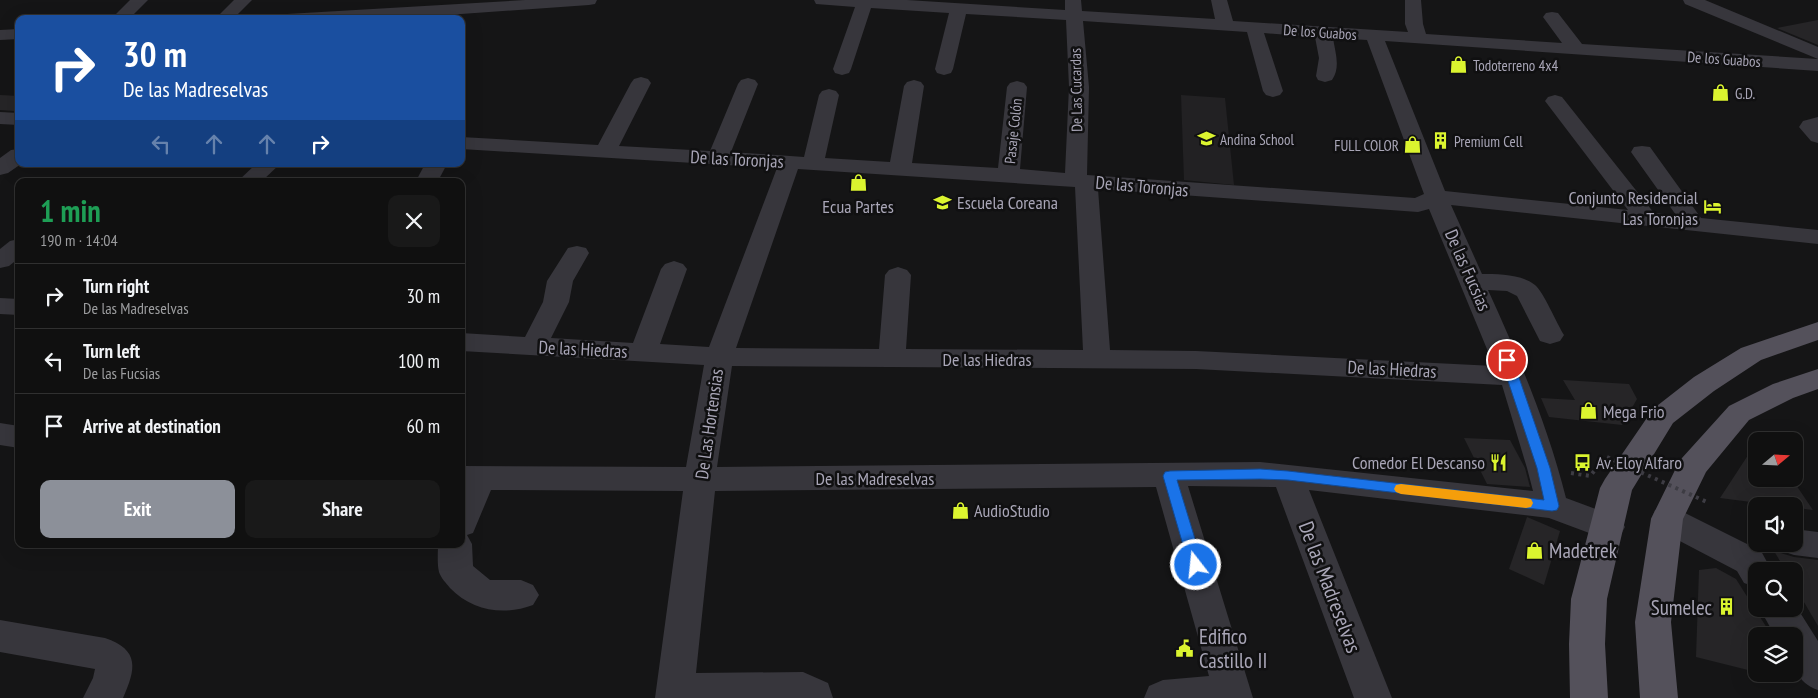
<!DOCTYPE html>
<html lang="en">
<head>
<meta charset="utf-8">
<style>
	body { margin:0; font-family:"PT Sans Narrow",sans-serif; background:#191919; color:#f1f3f6; height:100vh; display:flex; flex-direction:column; font-size:19px; white-space:nowrap }
	* { box-sizing:border-box; margin:0 }
	p { font-size:16px; color:#9c9d9f }
	.icon { flex:none; width:28px; height:28px; fill:none; stroke:currentColor; stroke-width:2; stroke-linecap:round; stroke-linejoin:round }
	.map { position:relative; flex:1; overflow:hidden }
	.sheet { position:absolute; left:15px; top:178px; width:450px; height:370px; display:flex; flex-direction:column; background:#101010; border-radius:10px; box-shadow:0 5px 20px #0002,0 0 0 1px #303030 }
	.sheet>* { flex:none }
	.guide { position:absolute; left:15px; top:15px; width:450px; height:152px; border-radius:10px; box-shadow:0 5px 20px #0002,0 0 0 1px #303030; background:#1a4fa0; color:#fff; overflow:hidden }
	.needle { width:32px; rotate:71deg }
	.tools { position:absolute; left:1748px; top:432px; display:grid; gap:10px }
	.tools a { display:grid; place-items:center; width:55px; height:55px; border-radius:10px; background:#101010; box-shadow:0 5px 20px #0002,0 0 0 1px #303030; font-size:25px }
	.pin { position:absolute; display:grid; place-items:center; width:42px; height:42px; color:#fff; margin:-21px; border:2px solid #fff; border-radius:50%; box-shadow:0 1px 5px #0007 }
	.me { position:absolute; width:55px; margin:-28px; rotate:344deg; stroke-linejoin:round; filter:drop-shadow(0 0 4px #0008) }
	.turn { display:flex; align-items:center; gap:18px; height:105px; padding:0 25px; font-size:22px }
	.turn .icon { width:65px; height:65px; stroke-width:2.5 }
	.turn b { display:block; font-size:35px; line-height:42px }
	.lanes { display:flex; align-items:center; height:48px; padding:0 25px; background:#0003; justify-content:center; gap:25px; direction:ltr }
	.lanes .off { opacity:.35 }
	.round { display:grid; place-items:center; flex:none; width:52px; height:52px; border-radius:10px; background:#191919 }
	.headline { display:flex; align-items:center; justify-content:space-between; height:85px; padding:0 25px }
	h1 { font-size:30px; font-weight:600; line-height:38px; color:#1e9e55 }
	.cta { display:flex; gap:10px; margin-top:auto; padding:10px 25px }
	.cta a { flex:1; height:58px; border-radius:10px; background:#8c9099; color:#fff; font-size:20px; font-weight:600; line-height:58px; text-align:center }
	.cta a+a { background:#191919; color:#f1f3f6 }
	ul { padding:0; list-style:none }
	li { display:flex; align-items:center; gap:15px; height:65px; padding:0 25px; border-top:1px solid #303030 }
	li div { flex:1 }
	li b { display:block; font-size:19px }
	li em { font-style:normal }
	.map>svg:first-child { display:block }
	.built { fill:#222123 }
	.building { fill:#262527 }
	.lines { fill:none; stroke-linecap:round; stroke-linejoin:round }
	.path { stroke:#3d3c43; stroke-width:4; stroke-dasharray:3 4.5; stroke-linecap:butt }
	.minor { fill:#37363c; fill-rule:evenodd }
	.major { fill:#54515b; fill-rule:evenodd }
	.path-bridge { stroke:#3d3c43; stroke-width:4; stroke-dasharray:3 4.5; stroke-linecap:butt }
	.route { fill:#1a73e8; stroke:#114b97 }
	.slow { fill:#f59e0b }
	.labels { text-anchor:middle; dominant-baseline:central; stroke-width:5; stroke-linejoin:round; paint-order:stroke }
	.far-street-label { font-size:15px; fill:#a9a6b7; stroke:#101011 }
	.far-poi-label { font-size:15px; fill:#a9a6b7; stroke:#101011; text-anchor:start }
	.street-label { font-size:18px; fill:#a9a6b7; stroke:#101011 }
	.poi-label { font-size:18px; fill:#a9a6b7; stroke:#101011; text-anchor:start }
	.near-poi-label { font-size:21px; fill:#a9a6b7; stroke:#101011; text-anchor:start }
	.near-street-label { font-size:21px; fill:#a9a6b7; stroke:#101011 }
</style>
</head>
<body>
<div class="map">
<svg width="1818" height="698" viewBox="0 0 1818 698">
	<rect width="100%" height="100%" fill="#151516"/>
	<path class="built" d="M 1181,95 L 1225,98 L 1234,185 L 1184,180 Z"/>
	<g class="building">
		<path d="M 1818,20 L 1818,45 L 1777,28 Z"/>
		<path d="M 0,95 L 19,96 L 19,108 L 14,111 L 0,110 Z"/>
		<path d="M 1563,380 L 1629,384 L 1637,399 L 1622,425 L 1549,417 L 1541,398 L 1575,400 Z"/>
		<path d="M 1464,438 L 1510,440 L 1525,468 L 1530,487 L 1487,484 Z"/>
		<path d="M 1756,443 L 1756,479 L 1792,479 L 1813,510 L 1720,498 Z"/>
		<path d="M 1527,517 L 1560,531 L 1544,585 L 1509,569 Z"/>
		<path d="M 1774,551 L 1794,557 L 1818,560 L 1818,626 L 1794,585 L 1794,571 L 1786,571 Z"/>
		<path d="M 1716,568 L 1736,579 L 1772,636 L 1756,636 L 1756,672 L 1696,657 L 1699,570 Z"/>
	</g>
	<g class="lines">
		<path class="path" d="M 1571,473 L 1590,476 L 1596,469"/>
		<g class="minor">
			<path d="M 130,0 L 148,0 L 129,19 L 111,19 Z"/>
			<path d="M 234,0 L 252,0 L 233,19 L 215,19 Z"/>
			<path d="M 525,0 L 597,0 L 595,4 L 589,5 L 391,19 L 279,19 L 281,15 L 287,14 Z"/>
			<path d="M 814,0 L 907,0 L 1065,10 L 1065,0 L 1081,0 L 1082,11 L 1215,19 L 1211,0 L 1227,0 L 1233,21 L 1408,32 L 1405,24 L 1405,0 L 1421,0 L 1423,24 L 1426,34 L 1562,43 L 1543,17 L 1546,13 L 1552,12 L 1558,13 L 1582,44 L 1818,59 L 1685,4 L 1683,0 L 1705,0 L 1818,47 L 1818,71 L 1385,41 L 1445,191 L 1628,210 L 1545,101 L 1548,97 L 1555,95 L 1562,97 L 1654,213 L 1676,215 L 1631,152 L 1634,147 L 1642,146 L 1650,147 L 1701,218 L 1818,230 L 1818,244 L 1451,205 L 1482,274 C 1498,274 1521,274 1535,285 C 1543,291 1557,324 1564,335 L 1560,341 L 1550,344 L 1540,341 L 1517,296 L 1507,291 L 1488,290 C 1519,358 1548,426 1566,498 L 1620,518 L 1625,527 L 1620,536 L 1608,540 L 1549,518 L 1309,490 L 1392,698 L 1354,698 L 1276,487 L 1188,486 L 1253,698 L 1144,698 L 1149,686 L 1163,680 L 1209,676 L 1156,487 L 715,491 L 696,673 L 803,672 L 828,683 L 833,698 L 655,698 L 683,491 L 491,490 L 473,533 L 467,535 L 472,544 L 473,566 L 490,580 L 521,580 L 533,585 L 539,595 L 533,605 C 504,616 472,611 450,588 C 446,583 441,578 439,572 C 437,564 438,552 438,544 L 461,544 L 461,466 L 686,467 L 704,365 L 461,351 L 461,333 L 525,337 L 543,302 L 547,281 L 568,248 L 577,246 L 586,248 L 589,253 L 573,281 L 569,302 L 551,338 L 633,343 L 661,269 L 665,264 L 674,261 L 683,264 L 687,269 L 660,344 L 709,347 L 777,168 L 461,149 L 461,137 L 598,145 L 631,83 L 634,79 L 641,77 L 648,79 L 651,83 L 619,146 L 710,151 L 738,84 L 741,80 L 748,78 L 755,80 L 758,84 L 731,152 L 804,157 L 819,95 L 822,91 L 829,89 L 836,91 L 839,95 L 825,158 L 890,162 L 904,86 L 907,82 L 914,80 L 921,82 L 924,86 L 912,163 L 998,168 L 1007,87 L 1010,83 L 1017,81 L 1024,83 L 1027,87 L 1020,169 L 1065,173 L 1069,87 L 1066,20 L 966,14 L 953,69 L 951,73 L 944,75 L 937,73 L 935,69 L 949,13 L 871,8 L 851,69 L 849,73 L 842,75 L 835,73 L 833,69 L 855,7 L 816,4 ZM 1083,21 L 1247,32 L 1263,91 L 1266,95 L 1273,97 L 1280,95 L 1283,91 L 1264,33 L 1315,37 L 1319,58 L 1316,76 L 1318,80 L 1325,82 L 1332,80 C 1341,67 1335,52 1333,38 L 1367,40 L 1424,194 L 1415,198 L 1087,175 L 1089,87 ZM 798,169 L 1075,187 L 1083,350 L 906,349 L 911,275 L 907,270 L 898,267 L 889,270 L 885,275 L 879,349 L 736,348 ZM 1098,189 L 1418,212 L 1429,209 L 1494,366 L 1196,351 L 1110,350 ZM 732,366 L 1196,369 L 1502,385 L 1527,468 L 1533,491 L 1260,462 L 717,467 Z"/>
			<path d="M 19,29 L 19,39 L 0,40 L 0,30 Z"/>
			<path d="M 0,112 L 19,113 L 19,125 L 0,124 Z"/>
			<path d="M 1818,117 L 1818,143 L 1811,141 L 1799,127 L 1803,121 Z"/>
			<path d="M 19,149 L 19,164 L 21,164 L 8,173 L 0,175 L 0,158 L 11,150 Z"/>
			<path d="M 256,164 L 280,164 L 262,181 L 238,181 Z"/>
			<path d="M 425,164 L 447,164 L 438,181 L 416,181 Z"/>
			<path d="M 19,239 L 19,258 L 9,266 L 0,268 L 0,249 L 10,241 Z"/>
			<path d="M 0,298 L 19,299 L 19,315 L 0,314 Z"/>
			<path d="M 0,423 L 19,426 L 19,448 L 0,445 Z"/>
			<path d="M 1667,506 L 1679,510 L 1761,551 L 1772,571 L 1756,571 L 1756,587 L 1744,583 L 1737,571 L 1655,528 L 1651,519 L 1655,510 Z"/>
			<path d="M 1794,529 L 1818,532 L 1818,558 L 1794,555 L 1782,551 L 1778,544 L 1794,544 Z"/>
			<path d="M 1794,603 L 1818,641 L 1818,690 C 1791,680 1794,661 1794,636 L 1775,636 L 1760,609 L 1794,609 Z"/>
			<path d="M 0,620 L 105,638 C 140,650 136,669 123,698 L 83,698 L 93,678 L 95,669 L 0,652 Z"/>
		</g>
		<g class="major">
			<path d="M 1818,322 L 1818,340 L 1761,360 L 1714,391 L 1673,423 L 1632,490 L 1607,599 L 1605,644 L 1608,698 L 1570,698 L 1569,644 L 1571,599 L 1600,488 L 1605,479 L 1653,409 L 1694,377 L 1741,348 Z"/>
			<path d="M 1818,369 L 1818,389 L 1793,398 L 1749,420 L 1706,472 L 1683,519 L 1671,622 L 1678,698 L 1640,698 L 1635,622 L 1651,519 L 1677,466 L 1682,458 L 1729,406 L 1773,384 Z"/>
		</g>
		<path class="path-bridge" d="M 1607,457 L 1707,502"/>
	</g>
	<path class="route" d="M 1507,356 L 1513,360 L 1550,468 L 1559,506 L 1557,510 L 1552,511 L 1288,480 L 1260,479 L 1177,480 L 1203,565 L 1201,569 L 1196,571 L 1190,569 L 1163,476 L 1165,472 L 1170,471 L 1260,469 L 1288,471 L 1544,500 L 1537,468 L 1501,360 Z"/>
	<path class="slow" d="M 1401,484 L 1526,498 L 1531,499 L 1533,503 L 1531,507 L 1526,508 L 1401,494 L 1396,492 L 1394,489 L 1396,485 Z"/>
	<defs>
		<symbol id="shop-bare" viewBox="-9 -9 18 18"><path d="M-5-2.5h2.3a2.7 3.5 0 0 1 5.4 0H5L5.5 6h-11ZM-1.5-2.5h3a1.5 2.3 0 0 0-3 0Z" fill="#dbf42f" stroke="#101011" stroke-width="2.5" paint-order="stroke"/></symbol>
		<symbol id="school-bare" viewBox="-9 -9 18 18"><path d="M0-5L7-2L0 1L-7-2ZM-4 1L0 2.5L4 1V4Q0 6-4 4Z" fill="#dbf42f" stroke="#101011" stroke-width="2.5" paint-order="stroke"/></symbol>
		<symbol id="building-bare" viewBox="-9 -9 18 18"><path d="M-4-6H4V6H1V3H-1V6H-4ZM-2.5-4.3h1.7v1.8h-1.7ZM.8-4.3h1.7v1.8H.8ZM-2.5-1h1.7V.8h-1.7ZM.8-1h1.7V.8H.8Z" fill="#dbf42f" stroke="#101011" stroke-width="2.5" paint-order="stroke"/></symbol>
		<symbol id="hotel-bare" viewBox="-9 -9 18 18"><path d="M-6-4.5h1.5V1H6V5H4.5V3h-9V5H-6ZM-4 0a1.8 1.8 0 1 1 3.6 0ZM.5 0V-2.5h3Q6-2.5 6 0Z" fill="#dbf42f" stroke="#101011" stroke-width="2.5" paint-order="stroke"/></symbol>
		<symbol id="restaurant-bare" viewBox="-9 -9 18 18"><path d="M-5-6h1v4h1v-4h1v4h1v-4h1v5L-1.5 .5V6h-2V.5L-5-1ZM5-6V6H3V1.5H1.5Q1.5-4 5-6Z" fill="#dbf42f" stroke="#101011" stroke-width="2.5" paint-order="stroke"/></symbol>
		<symbol id="bus-bare" viewBox="-9 -9 18 18"><path d="M-5-6H5V4H4V6H2V4H-2V6H-4V4H-5ZM-3.5-4V0h7V-4ZM-3.5 1.2v1.5H-2V1.2ZM2 1.2v1.5H3.5V1.2Z" fill="#dbf42f" stroke="#101011" stroke-width="2.5" paint-order="stroke"/></symbol>
		<symbol id="civic-bare" viewBox="-9 -9 18 18"><path d="M-.6-6.5H3V-4.5H.6V-3L4-1V1h2V6H-6V1h2V-1L-.6-3ZM-1.2 2.5V6h2.4V2.5Z" fill="#dbf42f" stroke="#101011" stroke-width="2.5" paint-order="stroke"/></symbol>
	</defs>
	<g fill-rule="evenodd">
		<use href="#shop-bare" x="1446" y="52" width="25" height="25"/>
		<use href="#shop-bare" x="1708" y="80" width="25" height="25"/>
		<use href="#school-bare" x="1194" y="126" width="25" height="25"/>
		<use href="#building-bare" x="1428" y="128" width="25" height="25"/>
		<use href="#shop-bare" x="1400" y="132" width="25" height="25"/>
		<use href="#shop-bare" x="846" y="170" width="25" height="25"/>
		<use href="#school-bare" x="930" y="190" width="25" height="25"/>
		<use href="#hotel-bare" x="1700" y="194" width="25" height="25"/>
		<use href="#shop-bare" x="1576" y="398" width="25" height="25"/>
		<use href="#restaurant-bare" x="1486" y="450" width="25" height="25"/>
		<use href="#bus-bare" x="1570" y="450" width="25" height="25"/>
		<use href="#shop-bare" x="948" y="498" width="25" height="25"/>
		<use href="#shop-bare" x="1522" y="538" width="25" height="25"/>
		<use href="#building-bare" x="1714" y="594" width="25" height="25"/>
		<use href="#civic-bare" x="1172" y="636" width="25" height="25"/>
	</g>
	<g class="labels">
		<g class="far-street-label">
			<text transform="translate(1320 32) rotate(4)">De los Guabos</text>
			<text transform="translate(1724 59) rotate(4)">De los Guabos</text>
			<text transform="translate(1076 90) rotate(-91)">De Las Cucardas</text>
			<text transform="translate(1013 131) rotate(-84)">Pasaje Colón</text>
		</g>
		<g class="far-poi-label">
			<text x="1473" y="65">Todoterreno 4x4</text>
			<text x="1735" y="93">G.D.</text>
			<text x="1220" y="139">Andina School</text>
			<text x="1454" y="141">Premium Cell</text>
			<text x="1399" y="145" text-anchor="end">FULL COLOR</text>
		</g>
		<g class="street-label">
			<text transform="translate(737 159) rotate(3)">De las Toronjas</text>
			<text transform="translate(1142 186) rotate(5)">De las Toronjas</text>
			<text transform="translate(1468 270) rotate(66)">De las Fucsias</text>
			<text transform="translate(583 349) rotate(3)">De las Hiedras</text>
			<text x="987" y="359">De las Hiedras</text>
			<text transform="translate(1392 369) rotate(3)">De las Hiedras</text>
			<text transform="translate(709 424) rotate(-82)">De Las Hortensias</text>
			<text x="875" y="478">De las Madreselvas</text>
		</g>
		<g class="poi-label">
			<text x="1698" y="197" text-anchor="end">Conjunto Residencial<tspan x="1698" dy="21">Las Toronjas</tspan></text>
			<text x="957" y="202">Escuela Coreana</text>
			<text x="858" y="206" text-anchor="middle">Ecua Partes</text>
			<text x="1603" y="411">Mega Frio</text>
			<text x="1485" y="462" text-anchor="end">Comedor El Descanso</text>
			<text x="1596" y="462">Av. Eloy Alfaro</text>
			<text x="974" y="510">AudioStudio</text>
		</g>
		<g class="near-poi-label">
			<text x="1549" y="550">Madetrek</text>
			<text x="1712" y="607" text-anchor="end">Sumelec</text>
			<text x="1199" y="636">Edifico<tspan x="1199" dy="24">Castillo II</tspan></text>
		</g>
		<g class="near-street-label">
			<text transform="translate(1330 587) rotate(69)">De las Madreselvas</text>
		</g>
	</g>
</svg>
<div class="tools">
<a><svg class="needle" viewBox="-14 -14 28 28"><path d="M0-13l5 13h-10z" fill="#e53935"/><path d="M0 13l5-13h-10z" fill="#9c9d9f"/></svg></a>
<a><svg class="icon" aria-label="sound" viewBox="0 0 24 24"><path d="M4 9h4l5-4v14l-5-4H4zM17 9q2 3 0 6"/></svg></a>
<a><svg class="icon" aria-label="search" viewBox="0 0 24 24"><circle cx="10" cy="10" r="6"/><path d="M15 15l6 6"/></svg></a>
<a><svg class="icon" aria-label="layers" viewBox="0 0 24 24"><path d="M12 4l9 5-9 5-9-5zM3 14l9 5 9-5"/></svg></a>
</div>
<div class="pin" style="left:1507px;top:360px;background:#d93025"><svg class="icon" aria-label="arrive" viewBox="0 0 24 24"><path d="M6 21V4h12l-3 4 3 4H6"/></svg></div>
<svg class="me" style="left:1196px;top:565px" viewBox="-20 -20 40 40"><circle r="17" fill="#1a73e8" stroke="#fff" stroke-width="3"/><path d="M0-11L8 9 0 5-8 9z" fill="#fff"/></svg>
<div class="guide">
<div class="turn"><svg class="icon" aria-label="right" viewBox="0 0 24 24"><path d="M7 20v-9h11M14 6l5 5-5 5"/></svg><div><b>30 m</b>De las Madreselvas</div></div>
<div class="lanes"><svg class="icon off" aria-label="left" viewBox="0 0 24 24"><path d="M17 20v-9H6M10 6l-5 5 5 5"/></svg><svg class="icon off" aria-label="ahead" viewBox="0 0 24 24"><path d="M12 20V5M6 11l6-6 6 6"/></svg><svg class="icon off" aria-label="ahead" viewBox="0 0 24 24"><path d="M12 20V5M6 11l6-6 6 6"/></svg><svg class="icon" aria-label="right" viewBox="0 0 24 24"><path d="M7 20v-9h11M14 6l5 5-5 5"/></svg></div>
</div>
<section class="sheet">
<div class="headline"><div><h1>1 min</h1><p>190 m · 14:04</p></div><a class="round"><svg class="icon" aria-label="close" viewBox="0 0 24 24"><path d="M6 6l12 12M18 6L6 18"/></svg></a></div>
<ul>
<li><svg class="icon" aria-label="right" viewBox="0 0 24 24"><path d="M7 20v-9h11M14 6l5 5-5 5"/></svg><div><b>Turn right</b><p>De las Madreselvas</p></div><em>30 m</em></li>
<li><svg class="icon" aria-label="left" viewBox="0 0 24 24"><path d="M17 20v-9H6M10 6l-5 5 5 5"/></svg><div><b>Turn left</b><p>De las Fucsias</p></div><em>100 m</em></li>
<li><svg class="icon" aria-label="arrive" viewBox="0 0 24 24"><path d="M6 21V4h12l-3 4 3 4H6"/></svg><div><b>Arrive at destination</b></div><em>60 m</em></li>
</ul>
<div class="cta"><a>Exit</a><a>Share</a></div>
</section>
</div>
</body>
</html>
